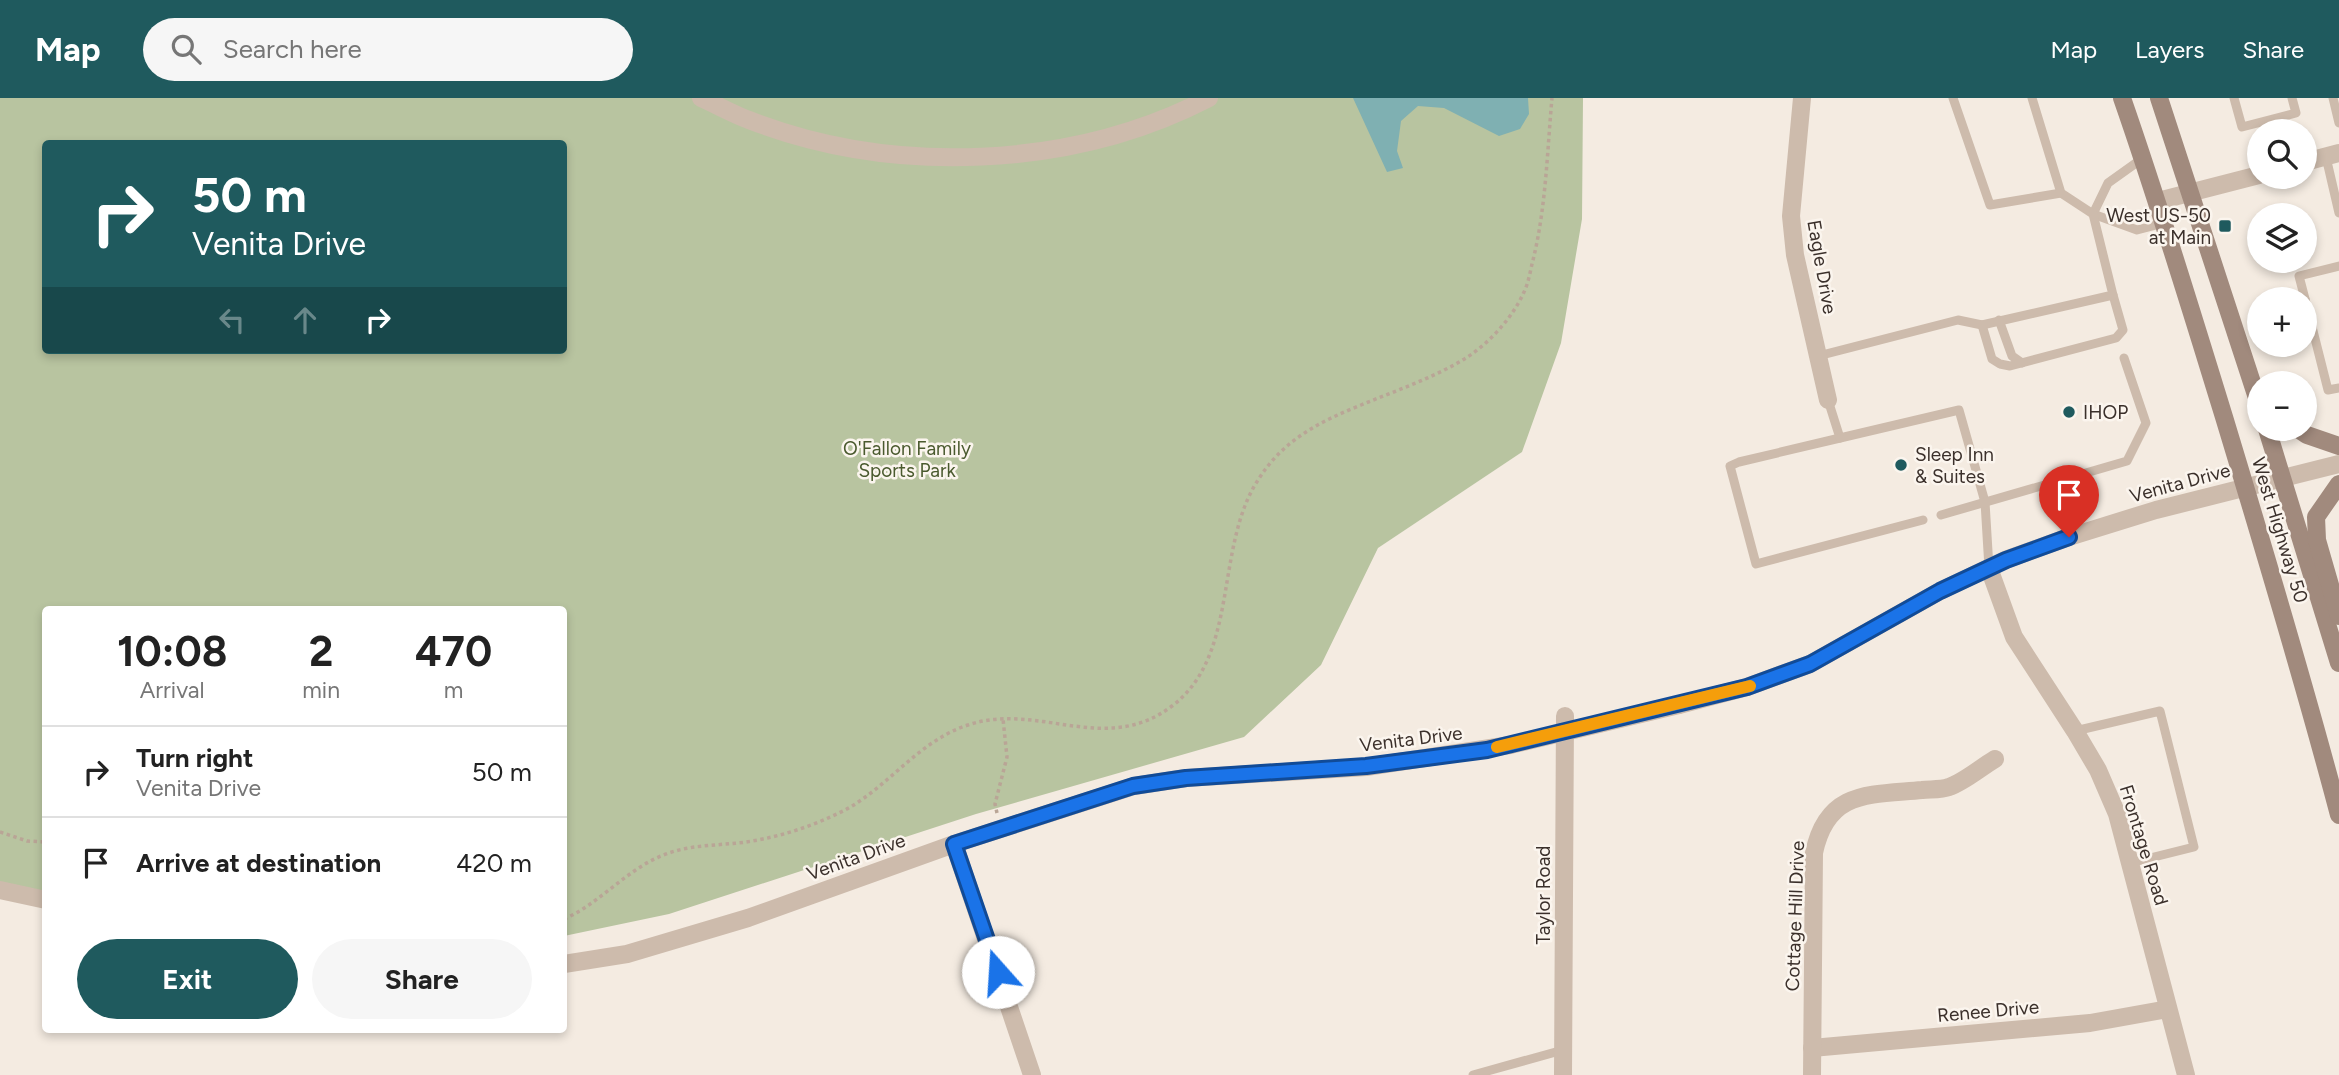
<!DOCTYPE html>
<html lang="en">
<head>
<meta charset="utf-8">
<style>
	body { margin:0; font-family:Figtree,sans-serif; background:#f6f6f6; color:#222; height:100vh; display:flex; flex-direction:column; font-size:26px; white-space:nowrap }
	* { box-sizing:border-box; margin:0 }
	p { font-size:23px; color:#767676 }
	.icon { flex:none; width:38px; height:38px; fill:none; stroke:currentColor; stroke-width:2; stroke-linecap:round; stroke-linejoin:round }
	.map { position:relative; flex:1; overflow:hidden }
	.sheet { position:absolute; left:42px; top:508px; width:525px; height:427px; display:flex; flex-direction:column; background:#fff; border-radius:7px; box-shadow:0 4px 10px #0003 }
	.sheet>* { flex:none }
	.guide { position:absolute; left:42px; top:42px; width:525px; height:214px; border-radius:7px; box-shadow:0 4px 10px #0003; background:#1f5a5e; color:#fff; overflow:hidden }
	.tools { position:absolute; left:2247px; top:21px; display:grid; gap:14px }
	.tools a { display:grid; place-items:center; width:70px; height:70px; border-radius:50%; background:#fff; box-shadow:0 4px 10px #0003; font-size:35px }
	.pin { position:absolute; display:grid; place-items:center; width:60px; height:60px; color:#fff; margin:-72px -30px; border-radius:50% 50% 50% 0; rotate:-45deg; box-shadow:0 0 7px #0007 }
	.pin .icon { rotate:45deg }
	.me { position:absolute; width:77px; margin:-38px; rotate:341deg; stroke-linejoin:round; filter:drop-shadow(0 0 5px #0008) }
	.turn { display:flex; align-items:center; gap:24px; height:147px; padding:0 35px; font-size:32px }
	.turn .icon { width:91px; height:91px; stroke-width:2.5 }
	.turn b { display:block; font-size:49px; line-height:60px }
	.lanes { display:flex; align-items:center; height:66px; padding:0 35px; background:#0003; justify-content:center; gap:35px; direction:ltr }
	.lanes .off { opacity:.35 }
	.eta { display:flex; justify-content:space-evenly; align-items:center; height:119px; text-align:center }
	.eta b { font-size:42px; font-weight:700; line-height:49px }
	.button { display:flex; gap:14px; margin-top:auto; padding:14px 35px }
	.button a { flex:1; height:80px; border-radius:42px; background:#1f5a5e; color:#fff; font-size:28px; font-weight:700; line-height:80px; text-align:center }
	.button a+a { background:#f6f6f6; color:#222 }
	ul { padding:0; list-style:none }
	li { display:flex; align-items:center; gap:21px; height:91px; padding:0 35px; border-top:2px solid #e0e0e0 }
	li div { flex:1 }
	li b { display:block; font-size:26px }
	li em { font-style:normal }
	header { display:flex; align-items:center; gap:42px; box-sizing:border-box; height:98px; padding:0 35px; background:#1f5a5e; color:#fff }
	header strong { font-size:33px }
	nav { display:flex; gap:38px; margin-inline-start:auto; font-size:24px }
	.search { width:490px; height:63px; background:#f6f6f6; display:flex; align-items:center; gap:18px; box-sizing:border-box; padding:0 24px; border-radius:38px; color:#767676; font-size:26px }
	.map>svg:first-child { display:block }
	.green { fill:#b8c4a0; fill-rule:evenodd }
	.water { fill:#7fb0b2 }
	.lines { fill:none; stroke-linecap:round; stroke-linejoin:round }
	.path { stroke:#b9a596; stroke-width:3.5; stroke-dasharray:3.5 3.5; stroke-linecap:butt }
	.service { stroke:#cdbbac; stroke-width:9 }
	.minor { stroke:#cdbbac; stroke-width:18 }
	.tertiary { stroke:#cdbbac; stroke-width:18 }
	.secondary { stroke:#a18a7d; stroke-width:18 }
	.tertiary-bridge { stroke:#cdbbac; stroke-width:18 }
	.route-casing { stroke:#114b97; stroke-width:18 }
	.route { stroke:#1a73e8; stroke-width:12 }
	.slow { stroke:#f59e0b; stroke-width:12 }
	.poi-dot { fill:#1f5a5e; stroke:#fbf5ee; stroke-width:2.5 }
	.labels { text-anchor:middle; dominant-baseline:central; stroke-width:5; stroke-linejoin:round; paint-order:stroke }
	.poi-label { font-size:19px; fill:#3b302b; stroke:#fbf5ee; text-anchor:start }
	.street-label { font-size:19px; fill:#3b302b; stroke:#fbf5ee }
	.park-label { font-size:19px; fill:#4a5a2e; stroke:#fbf5ee }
</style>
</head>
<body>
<header>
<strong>Map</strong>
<div class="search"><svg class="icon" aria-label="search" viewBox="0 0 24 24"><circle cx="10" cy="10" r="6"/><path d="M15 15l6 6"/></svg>Search here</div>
<nav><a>Map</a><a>Layers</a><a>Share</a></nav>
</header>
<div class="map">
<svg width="2339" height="977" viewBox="0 0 2339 977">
	<rect width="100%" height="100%" fill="#f4ebe1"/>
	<path class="green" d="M 0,0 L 1583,0 L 1582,121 L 1561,245 L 1522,354 L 1378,450 L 1321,567 L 1244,639 L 976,716 L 669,816 L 564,838 L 564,511 L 46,511 L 45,794 L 0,786 ZM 46,46 L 564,46 L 564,252 L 46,252 Z"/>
	<path class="water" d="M 1353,0 L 1528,0 L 1529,16 L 1520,31 L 1499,38 L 1444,10 L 1418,8 L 1401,23 L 1397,53 L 1403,70 L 1387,74 Z"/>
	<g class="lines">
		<g class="path">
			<path d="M 997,715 L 995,706 L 1007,659 L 1003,621"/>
			<path d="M 0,734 L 27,743 L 46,744"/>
			<path d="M 564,821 C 599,806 625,773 661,758 C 689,746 717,748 746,744 C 780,739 813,728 843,713 C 888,690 918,643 968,627 C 1038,603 1105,659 1172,608 C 1240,557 1214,450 1258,382 C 1283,342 1319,324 1361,307 C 1395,293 1430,281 1461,263 C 1487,248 1512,221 1524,194 C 1528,186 1530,175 1532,166 C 1546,112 1547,55 1552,0"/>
		</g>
		<g class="service">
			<path d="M 1953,0 L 1990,107 L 2061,95"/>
			<path d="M 2234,0 L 2242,29 L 2296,15 L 2292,0"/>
			<path d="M 2333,0 L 2339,25"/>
			<path d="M 2326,59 L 2339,115"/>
			<path d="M 2143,60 L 2108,85 L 2093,116 L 2137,132 L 2164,125"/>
			<path d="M 2305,201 L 2328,292 L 2339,290"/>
			<path d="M 2305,201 L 2299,178 L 2339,168"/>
			<path d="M 1999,222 L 2012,258 L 2022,265"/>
			<path d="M 1982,227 L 1992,261 L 2000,266 L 2010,268 L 2116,240 L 2123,232 L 2113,197"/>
			<path d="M 1818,258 L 1958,222 L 1982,227 L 2113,197 L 2093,116 L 2061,95 L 2032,0"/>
			<path d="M 1828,302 L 1840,340 L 1739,364 L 1730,368 L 1756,466 L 1923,422"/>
			<path d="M 1840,340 L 1959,312 L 1985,404 L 1989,470"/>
			<path d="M 1941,417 L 2127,363 L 2146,325 L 2124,260"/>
			<path d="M 2075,633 L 2160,613 L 2194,749 L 2130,765"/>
			<path d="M 1473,977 L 1563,952"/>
		</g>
		<g class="minor">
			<path d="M 701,0 C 717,7 733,16 749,22 C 893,78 1072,71 1209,0"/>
			<path d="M 1802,0 L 1791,118 L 1795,157 L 1828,302"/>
			<path d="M 2305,64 L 2339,55"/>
			<path d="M 2158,103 L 2259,77"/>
			<path d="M 1812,950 L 2090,925 L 2168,911"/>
			<path d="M 1563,977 L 1565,618"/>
			<path d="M 1812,977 L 1814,755 C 1827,692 1869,697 1922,692 C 1930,691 1941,692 1949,689 C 1964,684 1980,670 1995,661"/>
		</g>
		<g class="tertiary">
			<path d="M 1989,470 L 2014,539 L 2075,633 L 2098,672 L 2117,716 L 2186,977"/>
			<path d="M 1679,607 L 1747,589 L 1810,566 L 1940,493 L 2005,462 L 2069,439 L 2156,412 L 2339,366"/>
			<path d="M 954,746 L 1032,977"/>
			<path d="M 0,792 L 46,802"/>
			<path d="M 564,866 L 627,856 L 748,820 L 954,746 L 1134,688 L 1186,680 L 1366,669 L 1510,647"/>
		</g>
		<g class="secondary">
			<path d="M 2122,0 C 2159,106 2191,212 2224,319 C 2264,451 2304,584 2339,717"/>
			<path d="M 2159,0 L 2259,306"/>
			<path d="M 2267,331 L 2339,565"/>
			<path d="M 2298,331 L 2307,337 L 2339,348"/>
			<path d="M 2339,386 L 2316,419 L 2317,442 L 2339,518"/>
		</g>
		<path class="tertiary-bridge" d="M 1510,647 L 1679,607"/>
	</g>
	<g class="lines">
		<defs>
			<path id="route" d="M 998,874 L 954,746 L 1133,688 L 1186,680 L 1366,668 L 1487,652 L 1747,589 L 1810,566 L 1940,493 L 2006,462 L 2069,439"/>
		</defs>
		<use href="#route" class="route-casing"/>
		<use href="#route" class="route"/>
		<path class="slow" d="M 1497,649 L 1750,588"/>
	</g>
	<g class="poi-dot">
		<rect x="2218" y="121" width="14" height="14" rx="3.5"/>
		<circle cx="2069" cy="314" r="7"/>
		<circle cx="1901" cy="367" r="7"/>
	</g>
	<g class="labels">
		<g class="poi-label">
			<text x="2211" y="117" text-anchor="end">West US-50<tspan x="2211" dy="22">at Main</tspan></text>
			<text x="2083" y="314">IHOP</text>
			<text x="1915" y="356">Sleep Inn<tspan x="1915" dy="22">&amp; Suites</tspan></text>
		</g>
		<g class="street-label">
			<text transform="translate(1822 169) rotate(80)">Eagle Drive</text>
			<text transform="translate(2180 385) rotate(-15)">Venita Drive</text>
			<text transform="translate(2280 432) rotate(73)">West Highway 50</text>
			<text transform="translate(1411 641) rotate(-7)">Venita Drive</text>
			<text transform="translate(2144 747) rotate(73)">Frontage Road</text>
			<text transform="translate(856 759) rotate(-20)">Venita Drive</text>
			<text transform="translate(1543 797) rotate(-90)">Taylor Road</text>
			<text transform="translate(1795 818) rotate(-88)">Cottage Hill Drive</text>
			<text transform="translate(1988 913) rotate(-5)">Renee Drive</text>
		</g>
		<g class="park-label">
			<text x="907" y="350">O'Fallon Family<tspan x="907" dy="22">Sports Park</tspan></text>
		</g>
	</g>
</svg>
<div class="tools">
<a><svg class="icon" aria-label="search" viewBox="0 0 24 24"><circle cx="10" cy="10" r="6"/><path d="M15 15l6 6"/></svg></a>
<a><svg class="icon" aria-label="layers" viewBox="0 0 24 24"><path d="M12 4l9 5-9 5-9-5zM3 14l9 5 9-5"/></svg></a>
<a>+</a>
<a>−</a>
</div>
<div class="pin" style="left:2069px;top:439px;background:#d93025"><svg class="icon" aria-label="arrive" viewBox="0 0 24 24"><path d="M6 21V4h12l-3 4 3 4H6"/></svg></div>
<svg class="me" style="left:998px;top:874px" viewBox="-20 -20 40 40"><circle r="19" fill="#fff"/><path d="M0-13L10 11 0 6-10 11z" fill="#1a73e8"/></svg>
<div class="guide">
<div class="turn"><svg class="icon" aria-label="right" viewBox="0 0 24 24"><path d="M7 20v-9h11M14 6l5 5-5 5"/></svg><div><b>50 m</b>Venita Drive</div></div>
<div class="lanes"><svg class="icon off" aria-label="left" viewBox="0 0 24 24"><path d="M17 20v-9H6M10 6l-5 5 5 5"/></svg><svg class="icon off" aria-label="ahead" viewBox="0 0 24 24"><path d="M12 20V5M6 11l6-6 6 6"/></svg><svg class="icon" aria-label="right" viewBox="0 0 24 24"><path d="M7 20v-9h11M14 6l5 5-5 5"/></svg></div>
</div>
<section class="sheet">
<div class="eta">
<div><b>10:08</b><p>Arrival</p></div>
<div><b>2</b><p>min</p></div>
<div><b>470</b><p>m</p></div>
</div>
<ul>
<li><svg class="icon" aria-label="right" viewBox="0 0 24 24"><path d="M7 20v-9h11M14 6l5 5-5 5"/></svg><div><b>Turn right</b><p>Venita Drive</p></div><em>50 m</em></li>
<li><svg class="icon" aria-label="arrive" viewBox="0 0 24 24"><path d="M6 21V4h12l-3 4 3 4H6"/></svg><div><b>Arrive at destination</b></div><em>420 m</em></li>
</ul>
<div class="button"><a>Exit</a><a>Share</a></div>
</section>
</div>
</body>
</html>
